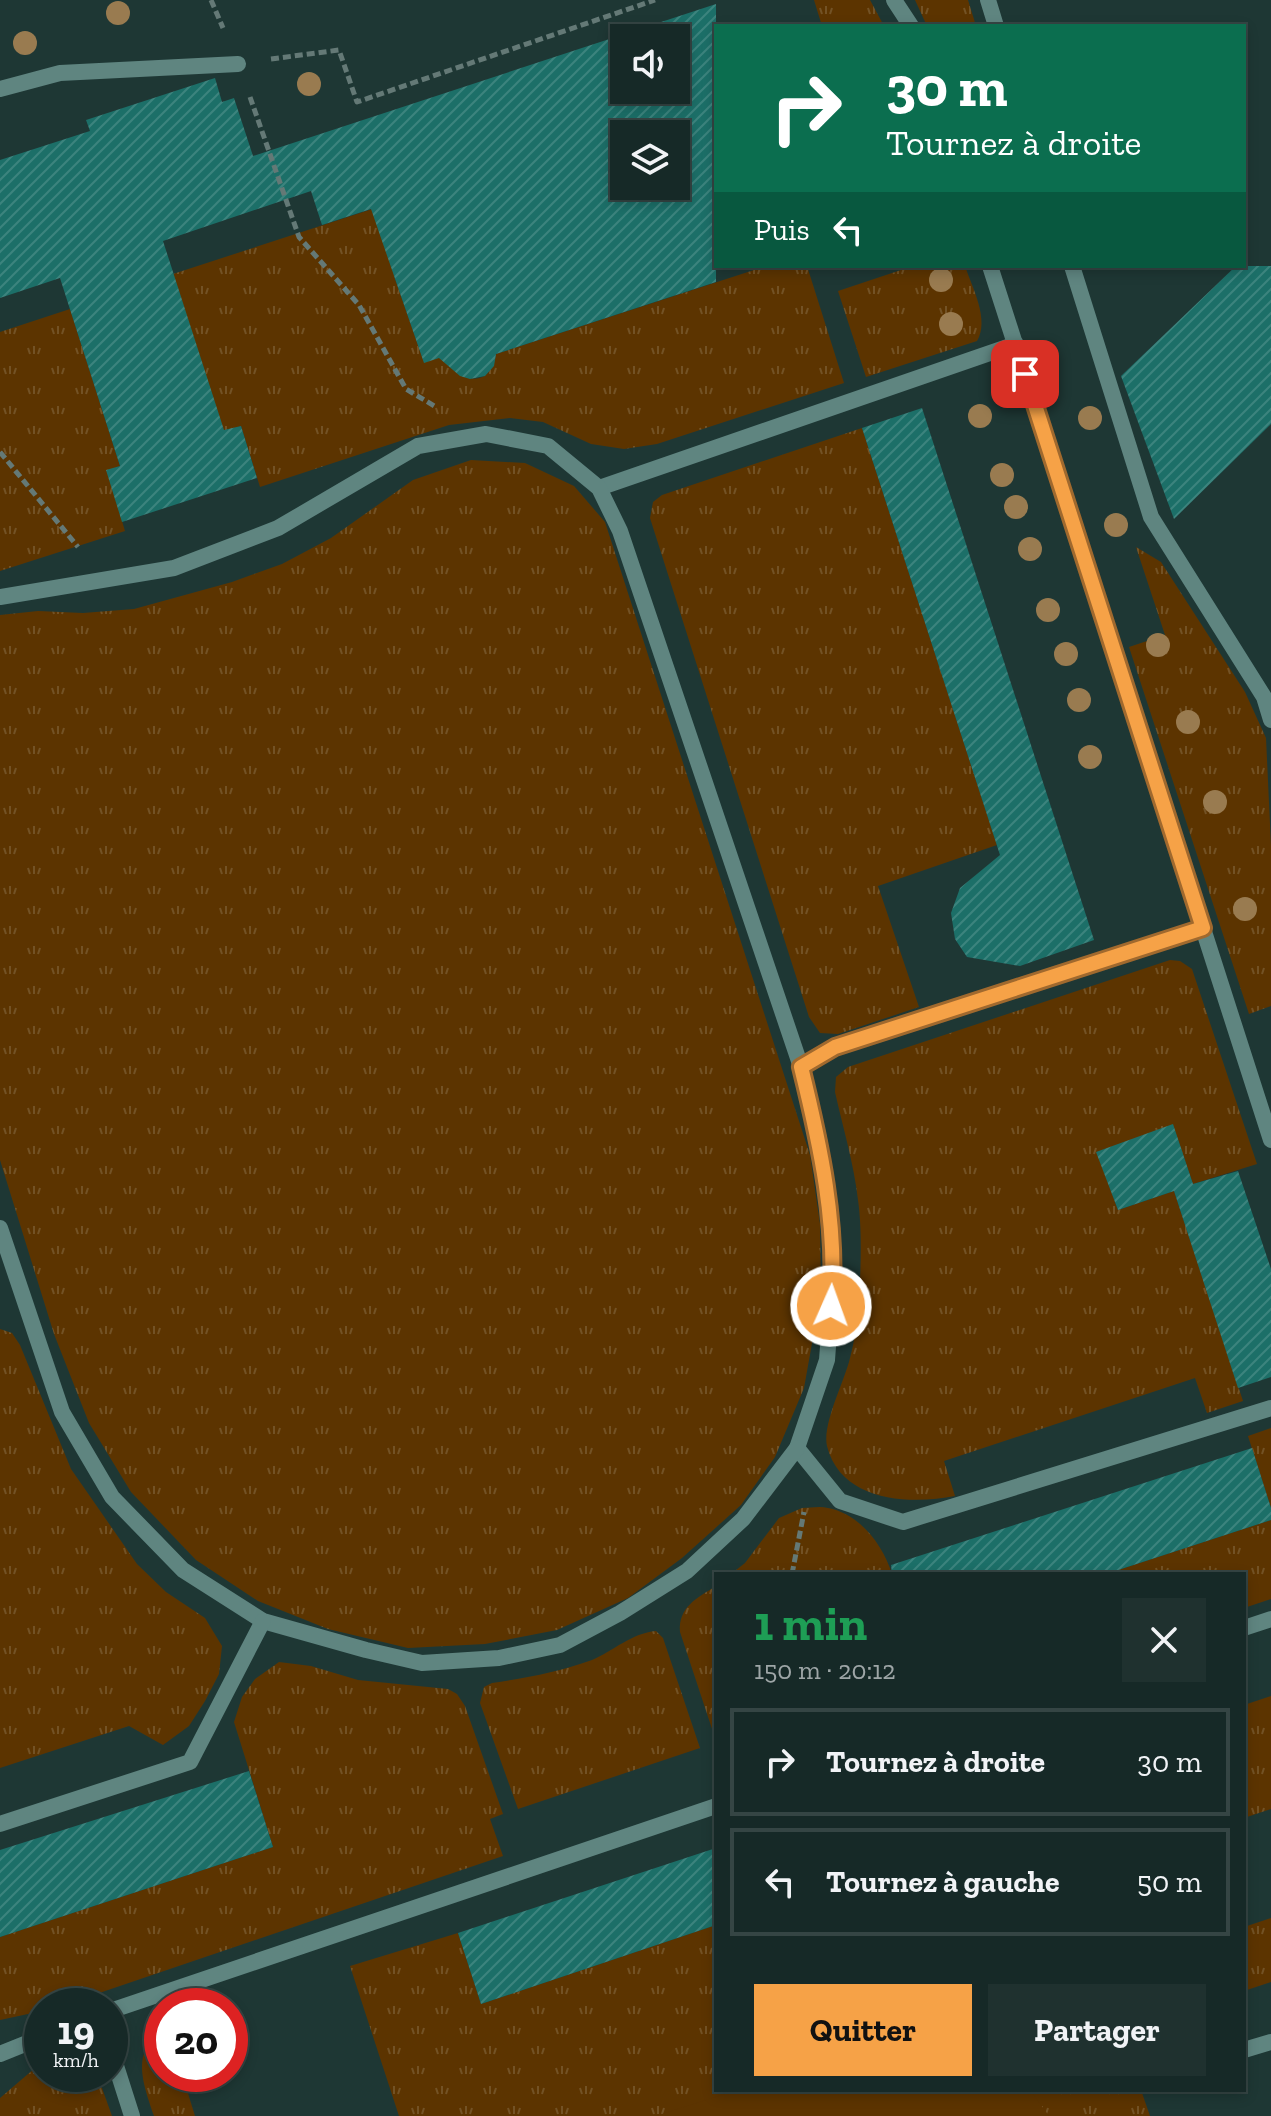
<!DOCTYPE html>
<html lang="fr">
<head>
<meta charset="utf-8">
<style>
	body { margin:0; font-family:"Zilla Slab",serif; background:#1f312f; color:#f1f3f6; height:100vh; display:flex; flex-direction:column; font-size:30px; white-space:nowrap }
	* { box-sizing:border-box; margin:0 }
	p { font-size:26px; color:#9ea6a7 }
	.icon { flex:none; width:44px; height:44px; fill:none; stroke:currentColor; stroke-width:2; stroke-linecap:round; stroke-linejoin:round }
	.map { position:relative; flex:1; overflow:hidden }
	.panel { position:absolute; left:714px; top:1572px; width:532px; height:520px; display:flex; flex-direction:column; background:#162927; border-radius:0px; box-shadow:0 4px 12px #0003,0 0 0 2px #354544 }
	.panel>* { flex:none }
	.banner { position:absolute; left:714px; top:24px; width:532px; height:244px; border-radius:0px; box-shadow:0 4px 12px #0003,0 0 0 2px #354544; background:#0b6e4f; color:#fff; overflow:hidden }
	.fabs { position:absolute; left:610px; top:24px; display:grid; gap:16px }
	.fabs a { display:grid; place-items:center; width:80px; height:80px; border-radius:0px; background:#162927; box-shadow:0 4px 12px #0003,0 0 0 2px #354544; font-size:40px }
	.speed { position:absolute; left:24px; top:1988px; display:flex; gap:16px; font-size:40px; font-weight:700; text-align:center }
	.speed>* { display:grid; place-content:center; width:104px; height:104px; border-radius:50%; background:#162927; box-shadow:0 4px 12px #0003,0 0 0 2px #354544; line-height:1 }
	.speed small { font-size:20px; font-weight:400 }
	.speed .limit { border:12px solid #d22; background:#fff; color:#111 }
	.pin { position:absolute; display:grid; place-items:center; width:68px; height:68px; color:#fff; margin:-34px; border-radius:16px; box-shadow:0 4px 12px #0006 }
	.me { position:absolute; width:88px; margin:-44px; rotate:2deg; stroke-linejoin:round; filter:drop-shadow(0 0 6px #0008) }
	.turn { display:flex; align-items:center; gap:28px; height:168px; padding:0 40px; font-size:36px }
	.turn .icon { width:104px; height:104px; stroke-width:2.5 }
	.turn b { display:block; font-size:56px; line-height:68px }
	.then { display:flex; align-items:center; height:76px; padding:0 40px; background:#0003; gap:16px; font-size:30px }
	.round { display:grid; place-items:center; flex:none; width:84px; height:84px; border-radius:0px; background:#1f312f }
	.summary { display:flex; align-items:center; justify-content:space-between; height:136px; padding:0 40px }
	h1 { font-size:48px; font-weight:800; line-height:60px; color:#1e9e55 }
	.action { display:flex; gap:16px; margin-top:auto; padding:16px 40px }
	.action a { flex:1; height:92px; border-radius:0px; background:#f6a247; color:#111; font-size:32px; font-weight:800; line-height:92px; text-align:center }
	.action a+a { background:#1f312f; color:#f1f3f6 }
	ul { padding:0; list-style:none }
	li { display:flex; align-items:center; gap:24px; height:108px; margin:0 16px 12px; padding:0 24px; border:4px solid #354544; border-radius:0px }
	li div { flex:1 }
	li b { display:block; font-size:30px }
	li em { font-style:normal }
	.map>svg:first-child { display:block }
	.grass { fill:url(#grass-tufts) }
	.garden { fill:#5c3400 }
	.building { fill:url(#building-hatch); fill-rule:evenodd }
	.lines { fill:none; stroke-linecap:round; stroke-linejoin:round }
	.path { stroke:#647976; stroke-width:5; stroke-dasharray:8 4; stroke-linecap:butt }
	.service { stroke:#5f8580; stroke-width:16 }
	.tree { fill:#997b50 }
	.route-casing { stroke:#a0692e; stroke-width:20 }
	.route { stroke:#f6a247; stroke-width:14 }
</style>
</head>
<body>
<div class="map">
<svg width="1271" height="2116" viewBox="0 0 1271 2116">
	<defs>
		<pattern id="grass-tufts" width="24" height="20" patternUnits="userSpaceOnUse" patternTransform="scale(2)"><rect width="24" height="20" fill="#5c3400"/><path d="M3 7l-1-3M5 7V3M7 7l1-3M15 17l-1-3M17 17v-4M19 17l1-3" fill="none" stroke="#735225"/></pattern>
		<pattern id="building-hatch" width="6" height="6" patternUnits="userSpaceOnUse" patternTransform="scale(2)"><rect width="6" height="6" fill="#1c6f68"/><path d="M-1 1l2-2M0 6l6-6M5 7l2-2" fill="none" stroke="#3c847e"/></pattern>
	</defs>
	<rect width="100%" height="100%" fill="#1e3734"/>
	<g class="grass">
		<path d="M 814,0 L 870,0 L 884,26 L 822,26 Z"/>
		<path d="M 915,0 L 968,0 L 976,26 L 927,26 Z"/>
		<path d="M 716,97 L 676,134 L 624,134 L 624,186 L 394,276 L 424,362 L 444,356 C 459,383 490,390 496,354 L 766,266 L 807,266 L 844,383 L 657,444 L 624,449 L 591,444 L 543,422 L 510,418 L 449,425 L 260,487 L 241,426 L 224,432 L 173,274 Z"/>
		<path d="M 900,266 L 965,266 C 972,287 990,320 977,341 L 866,377 L 838,291 L 901,270 Z"/>
		<path d="M 70,309 L 120,466 L 107,471 L 125,531 L 0,571 L 0,332 Z"/>
		<path d="M 862,428 L 997,845 L 878,886 L 919,1007 L 838,1034 L 820,1033 L 809,1017 L 650,518 L 653,502 L 662,495 Z"/>
		<path d="M 471,460 L 525,463 L 574,486 L 605,522 L 810,1155 L 820,1224 L 821,1293 L 804,1388 L 775,1457 L 741,1505 L 682,1558 L 628,1598 L 557,1630 L 485,1644 L 408,1648 L 328,1629 L 258,1601 L 196,1560 L 131,1492 L 89,1423 L 54,1334 L 0,1160 L 0,615 L 38,611 L 83,613 L 134,609 L 232,582 L 282,564 L 331,538 L 413,480 Z"/>
		<path d="M 1136,547 L 1161,562 L 1245,692 L 1266,738 L 1271,846 L 1271,1006 L 1249,1014 L 1129,647 L 1165,635 Z"/>
		<path d="M 1170,960 L 1180,961 L 1192,969 L 1257,1164 L 1193,1184 L 1173,1125 L 1097,1152 L 1118,1210 L 1174,1191 L 1243,1401 L 1207,1413 L 1195,1378 L 944,1461 L 955,1496 C 910,1505 841,1502 827,1446 C 822,1424 845,1380 850,1358 C 855,1339 858,1317 859,1297 C 861,1269 862,1227 858,1200 C 854,1164 843,1128 835,1092 L 836,1077 L 848,1067 Z"/>
		<path d="M 0,1329 L 12,1333 L 20,1345 L 71,1469 L 137,1564 L 166,1592 L 205,1618 L 222,1646 L 219,1674 L 205,1701 L 189,1726 L 163,1745 L 129,1726 L 0,1768 Z"/>
		<path d="M 1271,1428 L 1271,1508 L 1248,1436 Z"/>
		<path d="M 802,1508 C 810,1508 820,1506 828,1508 C 860,1514 883,1545 892,1574 L 731,1574 L 745,1563 L 779,1518 Z"/>
		<path d="M 1271,1520 L 1271,1599 L 1244,1608 L 1244,1574 L 1106,1574 Z"/>
		<path d="M 716,1586 L 716,1741 L 680,1632 C 678,1607 697,1598 716,1586 Z"/>
		<path d="M 656,1631 L 663,1638 L 700,1748 L 518,1809 L 480,1703 L 484,1687 L 492,1683 C 526,1678 559,1672 592,1660 C 613,1651 632,1633 656,1631 Z"/>
		<path d="M 279,1662 L 311,1666 L 358,1680 L 448,1689 L 457,1694 L 465,1706 L 503,1814 L 490,1819 L 503,1856 L 61,2006 L 42,2006 L 42,2011 L 0,2020 L 0,1937 L 273,1847 L 234,1722 L 242,1697 L 255,1679 Z"/>
		<path d="M 1271,1696 L 1271,1809 L 1244,1818 L 1244,1705 Z"/>
		<path d="M 1271,1918 L 1271,1982 L 1244,1991 L 1244,1927 Z"/>
		<path d="M 716,1925 L 716,2090 L 1141,2090 L 1150,2116 L 399,2116 L 350,1966 L 458,1933 L 481,2004 Z"/>
		<path d="M 162,2033 L 162,2074 L 182,2074 L 195,2116 L 154,2116 C 145,2088 129,2051 162,2033 Z"/>
		<path d="M 42,2062 L 42,2074 L 97,2074 L 112,2116 L 0,2116 L 0,2098 Z"/>
	</g>
	<path class="garden" d="M 737,2090 L 1030,2090 L 1049,2116 L 656,2116 Z"/>
	<g class="building">
		<path d="M 716,4 L 716,282 L 496,354 L 494,366 L 485,376 L 470,379 L 460,376 L 439,358 L 424,363 L 371,209 L 322,225 L 311,191 L 163,241 L 224,430 L 241,426 L 257,478 L 122,522 L 106,470 L 120,466 L 60,278 L 0,298 L 0,160 L 90,131 L 86,120 L 215,78 L 222,102 L 234,98 L 253,156 ZM 624,38 L 676,38 L 676,90 L 624,90 ZM 624,134 L 676,134 L 676,186 L 624,186 Z"/>
		<path d="M 1236,266 L 1271,266 L 1271,424 L 1174,519 L 1121,376 Z"/>
		<path d="M 922,408 L 1094,940 L 1020,966 L 967,957 L 955,939 L 951,913 L 960,888 L 1000,855 L 862,428 Z"/>
		<path d="M 1173,1124 L 1193,1184 L 1238,1171 L 1271,1269 L 1271,1377 L 1238,1388 L 1174,1191 L 1118,1210 L 1096,1152 Z"/>
		<path d="M 1252,1448 L 1271,1508 L 1271,1520 L 1106,1574 L 892,1574 L 891,1565 Z"/>
		<path d="M 249,1771 L 273,1847 L 0,1937 L 0,1850 Z"/>
		<path d="M 716,1848 L 716,1925 L 481,2004 L 458,1933 Z"/>
	</g>
	<g class="lines">
		<g class="path">
			<path d="M 211,0 L 223,28"/>
			<path d="M 271,59 L 339,50 L 357,102 L 655,0"/>
			<path d="M 250,97 L 299,237 L 359,305 L 406,389 L 436,407"/>
			<path d="M 0,452 L 78,547"/>
			<path d="M 792,1574 L 804,1512"/>
		</g>
		<g class="service">
			<path d="M 894,0 L 911,26"/>
			<path d="M 988,0 L 996,26"/>
			<path d="M 0,89 L 60,73 L 238,64"/>
			<path d="M 990,266 L 1271,1140"/>
			<path d="M 1072,266 L 1151,517 L 1264,697 L 1271,720"/>
			<path d="M 599,488 L 1016,344"/>
			<path d="M 0,597 L 174,568 L 278,528 L 418,446 L 486,434 L 548,446 L 599,488 L 620,531 L 801,1067 L 819,1139 L 828,1204 L 833,1278 L 827,1360 L 797,1448 L 840,1501 L 903,1522 L 1271,1408"/>
			<path d="M 801,1067 L 835,1047 L 1203,928"/>
			<path d="M 0,1228 L 62,1412 L 112,1497 L 183,1570 L 263,1621 L 366,1650 L 422,1663 L 499,1658 L 560,1645 L 620,1613 L 687,1571 L 743,1519 L 797,1448"/>
			<path d="M 1244,1628 L 1271,1619"/>
			<path d="M 0,1824 L 190,1762 L 263,1621"/>
			<path d="M 110,2011 L 716,1806"/>
			<path d="M 110,2047 L 132,2116"/>
			<path d="M 1244,2050 L 1271,2042"/>
			<path d="M 0,2054 L 42,2037"/>
		</g>
	</g>
	<g class="tree">
		<circle cx="118" cy="13" r="12"/>
		<circle cx="25" cy="43" r="12"/>
		<circle cx="309" cy="84" r="12"/>
		<circle cx="941" cy="280" r="12"/>
		<circle cx="951" cy="324" r="12"/>
		<circle cx="980" cy="416" r="12"/>
		<circle cx="1090" cy="418" r="12"/>
		<circle cx="1002" cy="475" r="12"/>
		<circle cx="1016" cy="507" r="12"/>
		<circle cx="1116" cy="525" r="12"/>
		<circle cx="1030" cy="549" r="12"/>
		<circle cx="1048" cy="610" r="12"/>
		<circle cx="1158" cy="645" r="12"/>
		<circle cx="1066" cy="654" r="12"/>
		<circle cx="1079" cy="700" r="12"/>
		<circle cx="1188" cy="722" r="12"/>
		<circle cx="1090" cy="757" r="12"/>
		<circle cx="1215" cy="802" r="12"/>
		<circle cx="1245" cy="909" r="12"/>
	</g>
	<g class="lines">
		<defs>
			<path id="route" d="M 831,1306 C 838,1225 820,1144 801,1067 L 835,1047 L 1203,928 L 1025,374"/>
		</defs>
		<use href="#route" class="route-casing"/>
		<use href="#route" class="route"/>
	</g>
</svg>
<div class="fabs">
<a><svg class="icon" aria-label="sound" viewBox="0 0 24 24"><path d="M4 9h4l5-4v14l-5-4H4zM17 9q2 3 0 6"/></svg></a>
<a><svg class="icon" aria-label="layers" viewBox="0 0 24 24"><path d="M12 4l9 5-9 5-9-5zM3 14l9 5 9-5"/></svg></a>
</div>
<div class="speed"><div>19<small>km/h</small></div><div class="limit">20</div></div>
<div class="pin" style="left:1025px;top:374px;background:#d93025"><svg class="icon" aria-label="arrive" viewBox="0 0 24 24"><path d="M6 21V4h12l-3 4 3 4H6"/></svg></div>
<svg class="me" style="left:831px;top:1306px" viewBox="-20 -20 40 40"><circle r="17" fill="#f6a247" stroke="#fff" stroke-width="3"/><path d="M0-11L8 9 0 5-8 9z" fill="#fff"/></svg>
<div class="banner">
<div class="turn"><svg class="icon" aria-label="right" viewBox="0 0 24 24"><path d="M7 20v-9h11M14 6l5 5-5 5"/></svg><div><b>30 m</b>Tournez à droite</div></div>
<div class="then">Puis<svg class="icon" aria-label="left" viewBox="0 0 24 24"><path d="M17 20v-9H6M10 6l-5 5 5 5"/></svg></div>
</div>
<section class="panel">
<div class="summary"><div><h1>1 min</h1><p>150 m · 20:12</p></div><a class="round"><svg class="icon" aria-label="close" viewBox="0 0 24 24"><path d="M6 6l12 12M18 6L6 18"/></svg></a></div>
<ul>
<li><svg class="icon" aria-label="right" viewBox="0 0 24 24"><path d="M7 20v-9h11M14 6l5 5-5 5"/></svg><div><b>Tournez à droite</b></div><em>30 m</em></li>
<li><svg class="icon" aria-label="left" viewBox="0 0 24 24"><path d="M17 20v-9H6M10 6l-5 5 5 5"/></svg><div><b>Tournez à gauche</b></div><em>50 m</em></li>
</ul>
<div class="action"><a>Quitter</a><a>Partager</a></div>
</section>
</div>
</body>
</html>
